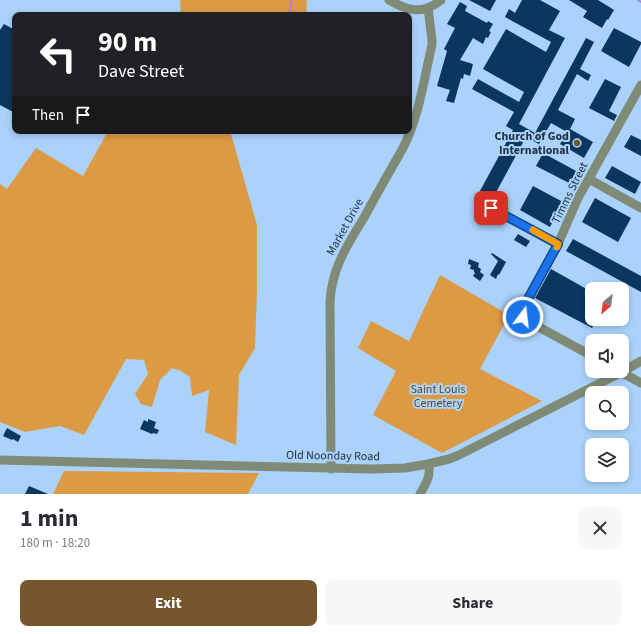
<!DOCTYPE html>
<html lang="en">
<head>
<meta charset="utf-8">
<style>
	body { margin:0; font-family:"Source Sans 3",sans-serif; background:#f7f7f7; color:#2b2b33; height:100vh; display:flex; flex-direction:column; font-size:15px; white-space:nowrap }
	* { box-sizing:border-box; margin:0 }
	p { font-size:13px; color:#7c7c81 }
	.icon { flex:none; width:22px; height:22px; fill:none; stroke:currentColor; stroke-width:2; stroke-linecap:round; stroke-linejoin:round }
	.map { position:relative; height:494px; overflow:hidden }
	.panel { display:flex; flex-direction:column; background:#fff; flex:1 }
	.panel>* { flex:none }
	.banner { position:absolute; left:12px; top:12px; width:400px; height:122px; border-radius:8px; box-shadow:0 2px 6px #0003; background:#202124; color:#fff; overflow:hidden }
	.needle { width:26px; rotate:209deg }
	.controls { position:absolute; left:585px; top:282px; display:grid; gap:8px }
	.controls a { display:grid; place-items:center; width:44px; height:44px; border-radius:8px; background:#fff; box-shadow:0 2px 6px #0003; font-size:20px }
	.pin { position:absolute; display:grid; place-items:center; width:34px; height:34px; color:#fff; margin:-17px; border-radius:8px; box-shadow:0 2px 6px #0006 }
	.me { position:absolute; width:44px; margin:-22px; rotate:15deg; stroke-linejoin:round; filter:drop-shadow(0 0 3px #0008) }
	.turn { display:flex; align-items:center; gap:14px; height:84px; padding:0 20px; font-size:18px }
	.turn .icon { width:52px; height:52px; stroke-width:2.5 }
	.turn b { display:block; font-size:28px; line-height:34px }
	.then { display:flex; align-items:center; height:38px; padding:0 20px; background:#0003; gap:8px; font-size:15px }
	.round { display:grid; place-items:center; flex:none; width:42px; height:42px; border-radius:8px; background:#f7f7f7 }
	.summary { display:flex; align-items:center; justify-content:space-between; height:68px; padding:0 20px }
	h1 { font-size:24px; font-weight:700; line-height:30px }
	.action { display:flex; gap:8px; margin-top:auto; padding:8px 20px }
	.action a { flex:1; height:46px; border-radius:8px; background:#77562d; color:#fff; font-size:16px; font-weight:700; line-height:46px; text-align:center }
	.action a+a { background:#f7f7f7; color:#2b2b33 }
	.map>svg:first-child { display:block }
	.green { fill:#dd9a45 }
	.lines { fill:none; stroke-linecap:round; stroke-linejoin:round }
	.stream { stroke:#b37ed9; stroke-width:2 }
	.building { fill:#09375e }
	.minor { stroke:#808b77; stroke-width:9 }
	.route-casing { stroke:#114b97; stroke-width:10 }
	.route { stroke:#1a73e8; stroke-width:7 }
	.slow { stroke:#f59e0b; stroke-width:7 }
	.poi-dot { fill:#77562d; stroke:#aad2fb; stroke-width:1.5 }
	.labels { text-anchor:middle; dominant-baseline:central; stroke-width:4; stroke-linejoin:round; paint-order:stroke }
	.poi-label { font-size:12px; font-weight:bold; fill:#233243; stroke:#aad2fb; text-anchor:end }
	.street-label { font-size:12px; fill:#233243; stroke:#aad2fb }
	.park-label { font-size:12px; fill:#674822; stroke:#aad2fb }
</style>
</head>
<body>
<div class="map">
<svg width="641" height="494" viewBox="0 0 641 494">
	<rect width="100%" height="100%" fill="#aad2fb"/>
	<g class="green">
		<path d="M 180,0 L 307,0 L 306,15 L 181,15 Z"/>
		<path d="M 108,131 L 238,131 L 231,134 L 257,225 L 257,289 L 255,348 L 239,375 L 236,445 L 205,432 L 209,390 L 192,396 L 190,377 L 181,371 L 172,368 L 160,380 L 152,407 L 141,404 L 135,394 L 148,374 L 144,360 L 126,359 L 84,435 L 60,426 L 25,432 L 0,422 L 0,184 L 7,189 L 36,148 L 83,176 Z"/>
		<path d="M 440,275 L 509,315 L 480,369 L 542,401 L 442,453 L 373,415 L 396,371 L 358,348 L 371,321 L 409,341 Z"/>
		<path d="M 64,471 L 259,473 L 248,494 L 53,494 Z"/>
	</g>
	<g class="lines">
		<g class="stream">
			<path d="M 638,0 L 641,2"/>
			<path d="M 289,15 L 292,0"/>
		</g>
	</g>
	<g class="building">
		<path d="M 469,0 L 496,0 L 490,11 Z"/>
		<path d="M 522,0 L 540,0 L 560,11 L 549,30 L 565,38 L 519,124 L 535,133 L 586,38 L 594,42 L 580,69 L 591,75 L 588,81 L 577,74 L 558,110 L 575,119 L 570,129 L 593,142 L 584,158 L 560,144 L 567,132 L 551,123 L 539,144 L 526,137 L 493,198 L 480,191 L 513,130 L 506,126 L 514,112 L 472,89 L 478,79 L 519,102 L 524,92 L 483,69 L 506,29 L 546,52 L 551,42 L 505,17 L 509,9 L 515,13 Z"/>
		<path d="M 569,0 L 598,0 L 614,10 L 608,20 L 607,19 L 602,28 L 583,17 L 587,11 Z"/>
		<path d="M 460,2 L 467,6 L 465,11 L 487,23 L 488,21 L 493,24 L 489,31 L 491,32 L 488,38 L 486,37 L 483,44 L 473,38 L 460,60 L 473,64 L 470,76 L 464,74 L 463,79 L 461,78 L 454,103 L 446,101 L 450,90 L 437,86 L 447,51 L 444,49 L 455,28 L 447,24 Z"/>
		<path d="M 4,24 L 15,30 L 15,113 L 0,105 L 0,30 Z"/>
		<path d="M 614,28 L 641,42 L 641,44 L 629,67 L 601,51 Z"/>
		<path d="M 605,79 L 621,87 L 609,111 L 617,115 L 614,121 L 589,108 Z"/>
		<path d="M 631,135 L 641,140 L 641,156 L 624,147 Z"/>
		<path d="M 543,153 L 578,172 L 571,184 L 536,166 Z"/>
		<path d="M 612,166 L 641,182 L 635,194 L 605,178 Z"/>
		<path d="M 533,186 L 563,202 L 550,227 L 520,210 Z"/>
		<path d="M 595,198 L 631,218 L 618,242 L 582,222 Z"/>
		<path d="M 518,234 L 530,241 L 526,247 L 514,240 Z"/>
		<path d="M 573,239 L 641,276 L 641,292 L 566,251 Z"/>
		<path d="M 492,253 L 506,262 L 499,275 L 498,274 L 496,279 L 490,275 L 498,261 L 491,254 Z"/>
		<path d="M 469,259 L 479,263 L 478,267 L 481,269 L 480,272 L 484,275 L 480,281 L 473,276 L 475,273 L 474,272 L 474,270 L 470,269 L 471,265 L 468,264 Z"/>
		<path d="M 551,269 L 592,292 L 592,319 L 597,319 L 592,328 L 535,298 Z"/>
		<path d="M 148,419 L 156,422 L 154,428 L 159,430 L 157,434 L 153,433 L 152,434 L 140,429 L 144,420 L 148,422 Z"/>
		<path d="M 7,428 L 21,436 L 18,442 L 13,439 L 12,440 L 3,436 Z"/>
		<path d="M 29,486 L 48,494 L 25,494 Z"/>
	</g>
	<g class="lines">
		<g class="minor">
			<path d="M 389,0 C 408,11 423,15 441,0"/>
			<path d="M 589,179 L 641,208"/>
			<path d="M 491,208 L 558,244"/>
			<path d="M 592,356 L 526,320 C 522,316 522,314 523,308 L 558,244 L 578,198 L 641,85"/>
			<path d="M 619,371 L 641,383"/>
			<path d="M 0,460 L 372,469 L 405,468 L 428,464 L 449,459 L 459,455 L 622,372 L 641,361"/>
			<path d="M 331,469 L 330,301 C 332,267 348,244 365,216 C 377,193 390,171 403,148 C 419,117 424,79 432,45 L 432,40 L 428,8"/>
			<path d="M 420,494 C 425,485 432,475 428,464"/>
		</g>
	</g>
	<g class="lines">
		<defs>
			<path id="route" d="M 491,208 L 558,244 L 523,308 L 522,313 L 523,317"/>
		</defs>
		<use href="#route" class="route-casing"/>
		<use href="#route" class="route"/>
		<path class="slow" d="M 533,230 L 558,244 L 557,247"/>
	</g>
	<circle class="poi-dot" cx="577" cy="143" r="4"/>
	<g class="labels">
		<g class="poi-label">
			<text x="569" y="136">Church of God<tspan x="569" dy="14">International</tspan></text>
		</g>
		<g class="street-label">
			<text transform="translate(570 193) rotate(-64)">Timms Street</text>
			<text transform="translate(345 227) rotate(-61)">Market Drive</text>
			<text transform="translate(333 456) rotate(1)">Old Noonday Road</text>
		</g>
		<g class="park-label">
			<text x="438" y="389">Saint Louis<tspan x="438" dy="14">Cemetery</tspan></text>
		</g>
	</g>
</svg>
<div class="controls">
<a><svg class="needle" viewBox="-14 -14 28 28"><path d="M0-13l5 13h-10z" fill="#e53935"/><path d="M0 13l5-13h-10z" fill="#7c7c81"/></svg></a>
<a><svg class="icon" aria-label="sound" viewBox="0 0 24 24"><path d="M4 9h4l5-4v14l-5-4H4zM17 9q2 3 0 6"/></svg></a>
<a><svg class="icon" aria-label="search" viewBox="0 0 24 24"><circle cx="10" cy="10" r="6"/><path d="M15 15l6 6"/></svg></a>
<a><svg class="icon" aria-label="layers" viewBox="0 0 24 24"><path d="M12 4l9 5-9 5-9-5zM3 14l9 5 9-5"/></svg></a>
</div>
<div class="pin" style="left:491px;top:208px;background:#d93025"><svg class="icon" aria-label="arrive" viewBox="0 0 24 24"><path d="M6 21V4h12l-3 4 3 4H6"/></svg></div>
<svg class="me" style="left:523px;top:317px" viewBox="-20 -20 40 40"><circle r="17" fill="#1a73e8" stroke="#fff" stroke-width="3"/><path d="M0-11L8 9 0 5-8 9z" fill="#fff"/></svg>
<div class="banner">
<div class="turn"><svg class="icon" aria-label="left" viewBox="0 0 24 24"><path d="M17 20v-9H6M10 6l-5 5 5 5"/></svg><div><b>90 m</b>Dave Street</div></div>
<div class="then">Then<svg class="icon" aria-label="arrive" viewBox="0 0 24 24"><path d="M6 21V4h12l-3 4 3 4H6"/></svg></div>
</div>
</div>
<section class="panel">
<div class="summary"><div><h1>1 min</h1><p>180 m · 18:20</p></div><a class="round"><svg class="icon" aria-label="close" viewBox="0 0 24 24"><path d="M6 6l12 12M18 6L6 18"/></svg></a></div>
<div class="action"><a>Exit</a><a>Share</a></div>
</section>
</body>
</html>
